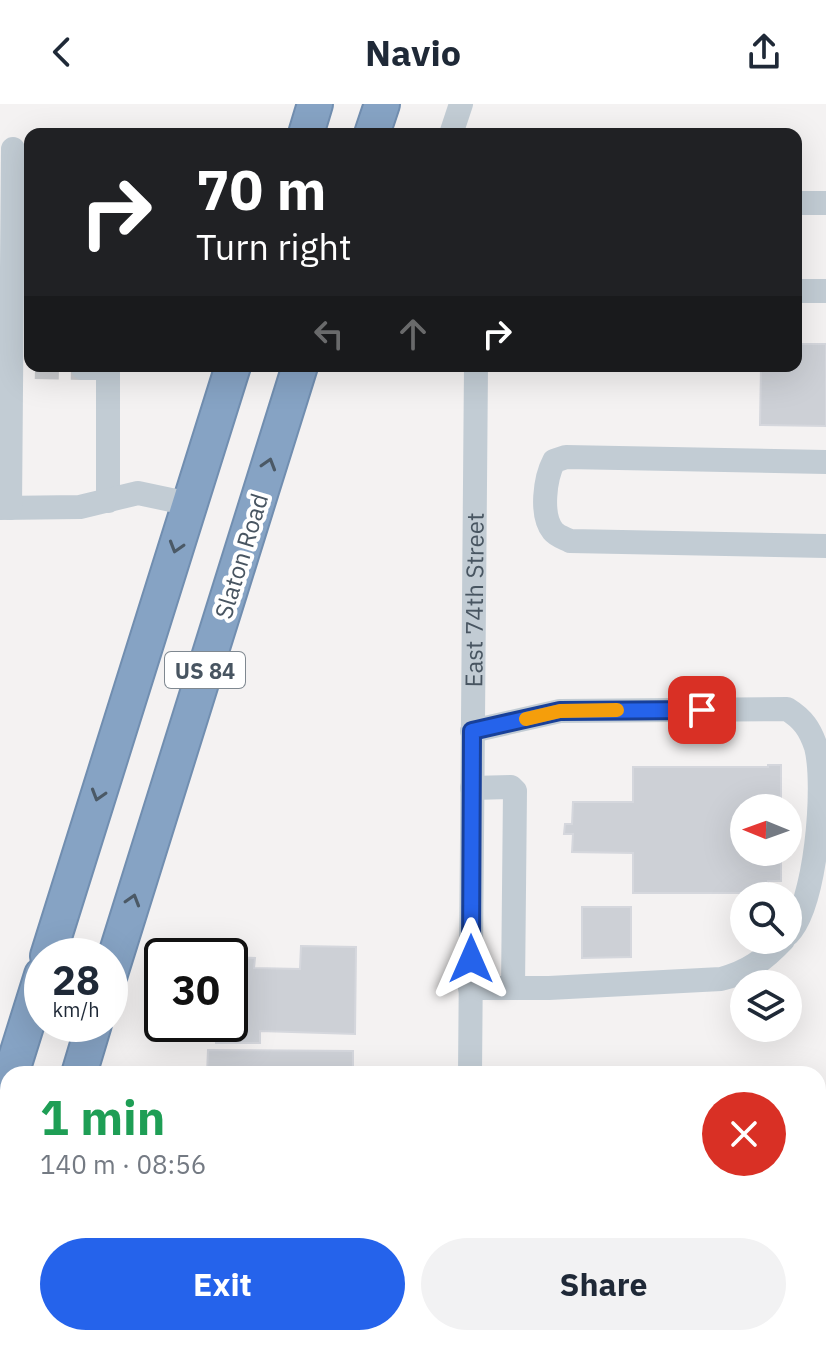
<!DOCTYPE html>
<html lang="en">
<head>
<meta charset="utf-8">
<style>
	body { margin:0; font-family:"IBM Plex Sans",sans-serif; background:#f2f2f3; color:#1f2937; height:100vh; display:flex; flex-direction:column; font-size:30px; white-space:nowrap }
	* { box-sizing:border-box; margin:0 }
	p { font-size:26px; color:#747a83 }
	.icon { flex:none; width:44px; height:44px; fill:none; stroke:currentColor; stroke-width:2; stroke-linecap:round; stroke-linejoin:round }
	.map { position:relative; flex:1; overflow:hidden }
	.drawer { position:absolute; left:0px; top:962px; width:826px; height:280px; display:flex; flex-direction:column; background:#fff; border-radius:24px 24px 0 0; box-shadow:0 8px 32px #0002 }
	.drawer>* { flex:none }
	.top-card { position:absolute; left:24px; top:24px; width:778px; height:244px; border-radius:16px; box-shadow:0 8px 32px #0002; background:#202124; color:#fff; overflow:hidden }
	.needle { width:52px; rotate:271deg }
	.controls { position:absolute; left:730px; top:690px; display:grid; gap:16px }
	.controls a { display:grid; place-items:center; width:72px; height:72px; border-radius:50%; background:#fff; box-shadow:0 8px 32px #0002; font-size:40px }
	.speed { position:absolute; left:24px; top:834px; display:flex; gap:16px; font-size:40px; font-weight:700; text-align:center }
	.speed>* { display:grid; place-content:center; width:104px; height:104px; border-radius:50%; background:#fff; box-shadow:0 8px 32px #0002; line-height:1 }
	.speed small { font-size:20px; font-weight:400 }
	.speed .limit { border:4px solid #111; border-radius:12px; background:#fff; color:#111 }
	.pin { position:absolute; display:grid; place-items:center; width:68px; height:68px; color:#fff; margin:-34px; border-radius:16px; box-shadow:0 4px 12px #0006 }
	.me { position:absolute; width:88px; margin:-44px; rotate:0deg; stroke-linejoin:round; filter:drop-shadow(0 0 6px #0008) }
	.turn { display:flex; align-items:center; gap:28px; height:168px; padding:0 40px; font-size:36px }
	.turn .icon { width:104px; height:104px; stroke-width:2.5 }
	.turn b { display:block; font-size:56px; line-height:68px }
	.lanes { display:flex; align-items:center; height:76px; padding:0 40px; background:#0003; justify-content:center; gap:40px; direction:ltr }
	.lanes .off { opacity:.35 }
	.round { display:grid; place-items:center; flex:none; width:84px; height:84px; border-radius:42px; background:#f2f2f3 }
	.head { display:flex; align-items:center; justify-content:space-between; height:136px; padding:0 40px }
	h1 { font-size:48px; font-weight:700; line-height:60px; color:#1e9e55 }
	.action { display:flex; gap:16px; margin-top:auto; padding:16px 40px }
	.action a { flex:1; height:92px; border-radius:48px; background:#2563eb; color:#fff; font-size:32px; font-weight:700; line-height:92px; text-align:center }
	.action a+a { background:#f2f2f3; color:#1f2937 }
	header { display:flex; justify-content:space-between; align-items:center; height:104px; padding:0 40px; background:#fff; font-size:36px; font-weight:700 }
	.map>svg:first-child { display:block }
	.building { fill:#cdd0d6; stroke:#d5d7dd; stroke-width:2 }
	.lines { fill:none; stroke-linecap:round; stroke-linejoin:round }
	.minor-tunnel { stroke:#c9cbce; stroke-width:24; stroke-dasharray:24 12; stroke-linecap:butt }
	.highway-casing { stroke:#718eb0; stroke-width:38 }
	.minor { stroke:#c2ccd4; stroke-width:24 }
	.highway { stroke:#86a3c4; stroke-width:34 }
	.oneway { stroke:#4b5966 }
	.route-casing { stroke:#184099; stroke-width:20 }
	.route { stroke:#2563eb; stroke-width:14 }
	.slow { stroke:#f59e0b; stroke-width:14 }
	.labels { text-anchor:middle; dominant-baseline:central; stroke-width:8; stroke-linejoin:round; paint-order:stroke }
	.shield { fill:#fff; stroke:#7f8890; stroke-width:2 }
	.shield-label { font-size:22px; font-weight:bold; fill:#485561 }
	.street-label { font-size:24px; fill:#485561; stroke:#fff }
</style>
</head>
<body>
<header><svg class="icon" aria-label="back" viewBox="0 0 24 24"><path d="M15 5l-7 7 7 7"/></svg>Navio<svg class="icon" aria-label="share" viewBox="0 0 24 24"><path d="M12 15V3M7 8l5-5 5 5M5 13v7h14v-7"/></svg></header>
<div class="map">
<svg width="826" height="1242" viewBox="0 0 826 1242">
	<rect width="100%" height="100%" fill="#f4f2f2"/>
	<g class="building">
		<path d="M 796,212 L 801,212 L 801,240 L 826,240 L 826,322 L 760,321 L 761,262 L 796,262 Z"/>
		<path d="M 768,661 L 781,661 L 781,704 L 744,704 L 744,748 L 781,748 L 781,777 L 768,777 L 768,789 L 633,789 L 633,749 L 572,748 L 573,730 L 564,730 L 565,720 L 572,720 L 573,698 L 633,698 L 633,663 L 768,663 Z"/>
		<path d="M 582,803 L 631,803 L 631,853 L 582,854 Z"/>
		<path d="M 301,842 L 356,843 L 355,930 L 260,927 L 260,939 L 216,939 L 216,926 L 212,926 L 212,920 L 230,920 L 230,853 L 255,854 L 254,864 L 300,865 Z"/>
		<path d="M 208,946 L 353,947 L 353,970 L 207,970 Z"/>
		<rect x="721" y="1234" width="65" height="8"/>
		<path d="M 187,1239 L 239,1240 L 239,1242 L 187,1242 Z"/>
		<rect x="318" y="1239" width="50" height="3"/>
	</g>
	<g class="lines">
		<path class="minor-tunnel" d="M 35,263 L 83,264"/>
		<defs>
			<g id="highway">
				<path d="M 306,30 L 315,0"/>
				<path d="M 372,30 L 382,0"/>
				<path d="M 48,852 L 233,262"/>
				<path d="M 110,870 L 300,262"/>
				<path d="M 11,970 L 42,871"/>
				<path d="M 79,970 L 94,920"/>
				<path d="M 0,1005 L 8,979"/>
				<path d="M 0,1222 L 8,1197"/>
			</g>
		</defs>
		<use href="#highway" class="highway-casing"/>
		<g class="minor">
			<path d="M 451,30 L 461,0"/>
			<path d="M 796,99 L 826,99"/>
			<path d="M 796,187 L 826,187"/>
			<path d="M 83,264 L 108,264"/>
			<path d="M 826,358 L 566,353 L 554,357 C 545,374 540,411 553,427 C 557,432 564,434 570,437 L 826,442"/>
			<path d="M 108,397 L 108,262"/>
			<path d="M 0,404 L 80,403 L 138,389 L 190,400"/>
			<path d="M 10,404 L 13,45"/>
			<path d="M 472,627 L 560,607 L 787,605 C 803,615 810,625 816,643 C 826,681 816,802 788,830"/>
			<path d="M 472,684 L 511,683 L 515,687 L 513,884"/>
			<path d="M 470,884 L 549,884 L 721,875 C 748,868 764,856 783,836"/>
			<path id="s1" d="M 470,970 L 476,262"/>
			<path d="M 398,1234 L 398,1242"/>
			<path d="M 72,1242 L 74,1234"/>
			<path d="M 468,1242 L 468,1234"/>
		</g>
		<use href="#highway" class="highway"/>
	</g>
	<defs><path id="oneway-chevron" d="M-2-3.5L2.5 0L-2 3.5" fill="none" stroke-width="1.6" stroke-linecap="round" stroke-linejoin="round" transform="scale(2)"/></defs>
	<g class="oneway">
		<use href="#oneway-chevron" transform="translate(269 360) rotate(-73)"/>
		<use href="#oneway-chevron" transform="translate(176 443) rotate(107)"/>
		<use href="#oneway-chevron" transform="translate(98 691) rotate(107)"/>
		<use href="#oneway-chevron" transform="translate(133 796) rotate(-73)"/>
	</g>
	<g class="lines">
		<defs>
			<path id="route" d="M 471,855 L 472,627 L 560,607 L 702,606"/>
		</defs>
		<use href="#route" class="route-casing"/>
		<use href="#route" class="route"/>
		<path class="slow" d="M 526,615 L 560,607 L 617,606"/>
	</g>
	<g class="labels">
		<rect class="shield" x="165" y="548" width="80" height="36" rx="6"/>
		<g class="shield-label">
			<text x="205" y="566">US 84</text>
		</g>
		<g class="street-label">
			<text transform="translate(241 452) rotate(-73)">Slaton Road</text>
			<text stroke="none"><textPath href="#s1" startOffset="474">East 74th Street</textPath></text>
		</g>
	</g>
</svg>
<div class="controls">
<a><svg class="needle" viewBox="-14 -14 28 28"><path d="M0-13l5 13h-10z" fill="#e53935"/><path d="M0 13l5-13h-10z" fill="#747a83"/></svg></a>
<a><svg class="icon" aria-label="search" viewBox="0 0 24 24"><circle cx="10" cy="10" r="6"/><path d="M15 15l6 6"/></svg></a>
<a><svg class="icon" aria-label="layers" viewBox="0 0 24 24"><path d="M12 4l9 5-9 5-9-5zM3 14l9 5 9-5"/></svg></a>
</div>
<div class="speed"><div>28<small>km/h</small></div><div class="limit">30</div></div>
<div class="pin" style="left:702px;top:606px;background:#d93025"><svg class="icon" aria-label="arrive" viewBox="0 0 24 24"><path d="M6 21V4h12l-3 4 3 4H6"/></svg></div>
<svg class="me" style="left:471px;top:855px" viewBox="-20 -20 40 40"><path d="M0-17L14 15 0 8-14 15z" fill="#2563eb" stroke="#fff" stroke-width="4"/></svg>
<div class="top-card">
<div class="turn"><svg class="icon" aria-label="right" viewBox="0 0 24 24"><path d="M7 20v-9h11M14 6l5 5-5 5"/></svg><div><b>70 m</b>Turn right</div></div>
<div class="lanes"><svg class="icon off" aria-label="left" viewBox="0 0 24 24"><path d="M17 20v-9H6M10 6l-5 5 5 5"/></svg><svg class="icon off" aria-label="ahead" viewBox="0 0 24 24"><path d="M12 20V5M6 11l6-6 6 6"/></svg><svg class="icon" aria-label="right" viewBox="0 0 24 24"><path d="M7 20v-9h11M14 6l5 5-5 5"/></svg></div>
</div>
<section class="drawer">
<div class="head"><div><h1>1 min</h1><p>140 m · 08:56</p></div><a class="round" style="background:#d93025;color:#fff"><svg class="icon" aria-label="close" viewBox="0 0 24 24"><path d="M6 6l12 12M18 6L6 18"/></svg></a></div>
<div class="action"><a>Exit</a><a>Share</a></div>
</section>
</div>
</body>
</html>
